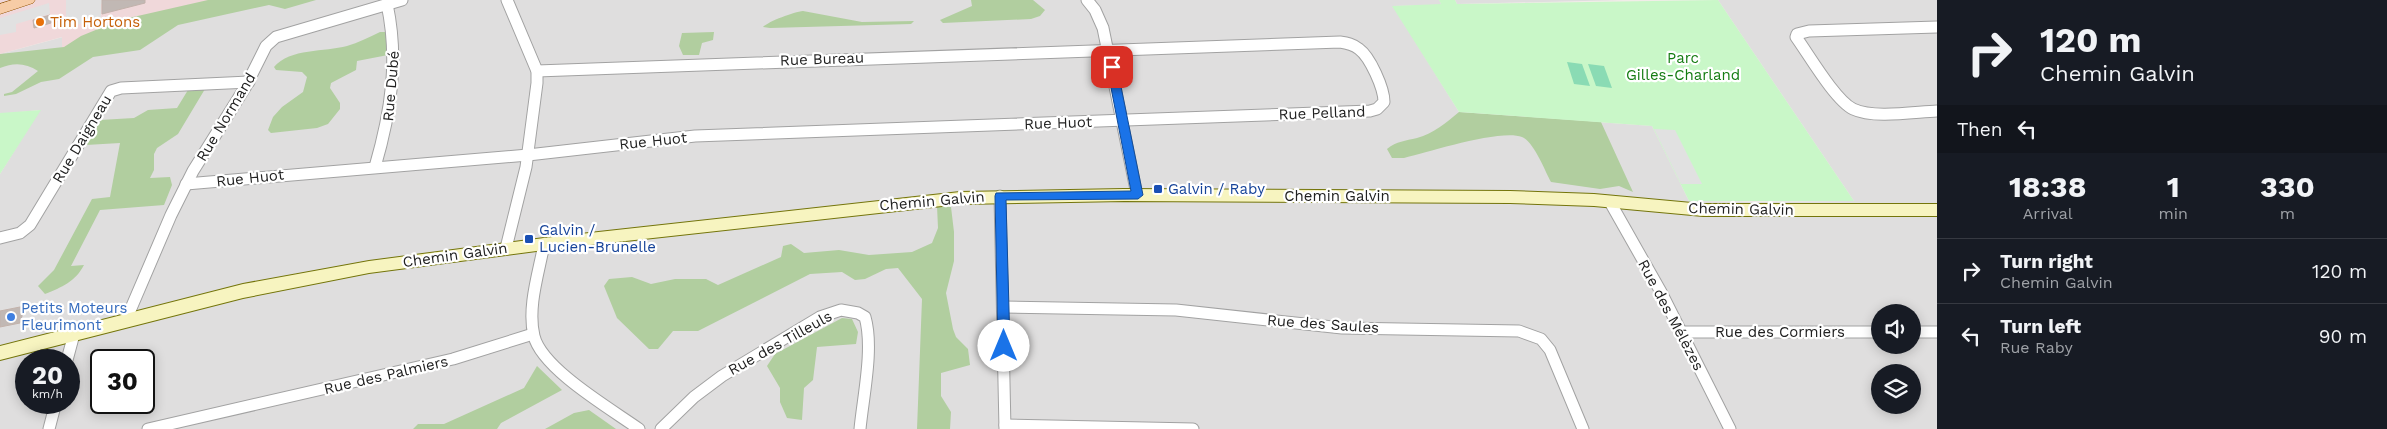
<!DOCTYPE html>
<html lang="en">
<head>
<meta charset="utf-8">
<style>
	body { margin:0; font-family:"Work Sans",sans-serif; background:#242831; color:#f1f3f6; height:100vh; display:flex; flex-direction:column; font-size:19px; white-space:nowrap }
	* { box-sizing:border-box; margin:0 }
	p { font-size:16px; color:#9ea1a6 }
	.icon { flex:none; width:28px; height:28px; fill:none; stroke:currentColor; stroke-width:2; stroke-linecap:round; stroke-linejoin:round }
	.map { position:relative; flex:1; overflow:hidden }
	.drawer { display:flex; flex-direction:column; background:#171b24; width:450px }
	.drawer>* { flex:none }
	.hud { background:#171b24; color:#f1f3f6; overflow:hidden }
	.controls { position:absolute; left:1871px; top:304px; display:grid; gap:10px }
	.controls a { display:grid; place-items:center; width:50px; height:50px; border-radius:50%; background:#171b24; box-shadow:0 2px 12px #0003; font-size:25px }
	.speed { position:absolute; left:15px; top:349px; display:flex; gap:10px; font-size:25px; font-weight:700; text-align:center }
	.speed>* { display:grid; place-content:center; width:65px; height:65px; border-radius:50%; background:#171b24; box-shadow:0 2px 12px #0003; line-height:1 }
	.speed small { font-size:12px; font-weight:400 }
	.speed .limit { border:2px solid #111; border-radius:8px; background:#fff; color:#111 }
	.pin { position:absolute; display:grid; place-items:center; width:42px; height:42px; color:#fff; margin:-21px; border-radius:10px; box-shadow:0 2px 8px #0006 }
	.me { position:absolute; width:55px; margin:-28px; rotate:0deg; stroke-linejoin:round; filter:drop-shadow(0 0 4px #0008) }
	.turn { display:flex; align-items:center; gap:18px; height:105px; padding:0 20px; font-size:22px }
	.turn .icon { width:65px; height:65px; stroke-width:2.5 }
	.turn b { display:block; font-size:35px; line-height:42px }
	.then { display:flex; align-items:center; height:48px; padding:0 20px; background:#0003; gap:10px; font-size:19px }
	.eta { display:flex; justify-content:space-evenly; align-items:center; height:85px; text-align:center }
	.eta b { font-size:30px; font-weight:700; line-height:35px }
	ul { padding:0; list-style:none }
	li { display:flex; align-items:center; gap:15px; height:65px; padding:0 20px; border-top:1px solid #363941 }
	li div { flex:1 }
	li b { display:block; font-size:19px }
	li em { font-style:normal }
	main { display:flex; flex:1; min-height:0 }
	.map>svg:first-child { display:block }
	.residential { fill:#dfdede; fill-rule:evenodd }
	.commercial { fill:#f0d8da }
	.forest { fill:#b1ce9f }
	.park { fill:#c9f7c8 }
	.pitch { fill:#8adbb4 }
	.parking { fill:#e1e1e1 }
	.building { fill:#c1b8b4; stroke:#c2b2ab }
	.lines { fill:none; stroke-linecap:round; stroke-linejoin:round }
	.street-casing { stroke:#a2a2a2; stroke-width:13 }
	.secondary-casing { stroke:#74750b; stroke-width:2 }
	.primary-casing { stroke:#965808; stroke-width:1 }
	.street { stroke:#fff; stroke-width:11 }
	.secondary { fill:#f7f4c0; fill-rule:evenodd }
	.primary { fill:#f7cca6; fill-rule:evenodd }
	.route { fill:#1a73e8; stroke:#114b97 }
	.food-dot { fill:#e8710a; stroke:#fff; stroke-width:2 }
	.transit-dot { fill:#1a4fb4; stroke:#fff; stroke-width:2 }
	.shop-dot { fill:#3f7fe0; stroke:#fff; stroke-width:2 }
	.labels { text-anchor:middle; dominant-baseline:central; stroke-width:4.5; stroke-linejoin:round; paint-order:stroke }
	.food-label { font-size:15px; fill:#c56008; stroke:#fff; text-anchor:start }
	.park-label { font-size:15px; fill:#147c12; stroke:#fff }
	.street-label { font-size:15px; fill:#212121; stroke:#fff }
	.transit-label { font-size:15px; fill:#164399; stroke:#fff; text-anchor:start }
	.shop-label { font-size:15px; fill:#366cbe; stroke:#fff; text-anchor:start }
</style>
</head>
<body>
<main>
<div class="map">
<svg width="1937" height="429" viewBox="0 0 1937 429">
	<rect width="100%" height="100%" fill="#f1ede8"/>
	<g class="residential">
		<path d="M 249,0 L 1439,0 L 1442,5 L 1393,6 L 1459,112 L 1652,126 L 1689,201 L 1761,202 L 1854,201 L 1718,0 L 1937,0 L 1937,429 L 0,429 L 0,174 L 40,110 L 0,114 L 0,54 L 63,37 L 62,49 ZM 1880,312 L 1912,312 L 1912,345 L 1880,345 ZM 26,360 L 69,360 L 69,402 L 26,402 ZM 101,360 L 144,360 L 144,402 L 101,402 ZM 1880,372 L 1912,372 L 1912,405 L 1880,405 Z"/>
		<path d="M 1455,0 L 1623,0 L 1457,4 Z"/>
	</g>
	<path class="commercial" d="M 0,0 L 249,0 L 62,49 L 62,37 L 0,54 Z"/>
	<g class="forest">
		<path d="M 208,0 L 316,0 L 285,9 L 269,5 L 178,25 L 140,50 L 93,57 L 59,79 L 41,82 L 16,94 L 4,96 L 4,94 L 12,92 L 38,71 C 26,63 14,62 0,68 L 0,54 L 64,47 L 81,36 L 120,20 Z"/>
		<path d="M 971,0 L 1033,0 L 1045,10 L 1040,16 L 1031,19 L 943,23 L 940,20 L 972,6 Z"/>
		<path d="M 803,11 L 862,22 L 914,21 L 911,24 L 770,28 L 763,27 C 769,21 794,12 803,11 Z"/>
		<path d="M 380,32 L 387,32 L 388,55 L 357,61 L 356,70 L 331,83 L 330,88 L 340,103 L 340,109 L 328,124 L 317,128 L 271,133 L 268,130 L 273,117 L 282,107 L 303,92 L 307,77 L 302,72 L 276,70 L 274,67 C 290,48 325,52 347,46 C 358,43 369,37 380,32 Z"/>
		<path d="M 714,32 L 713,40 L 702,43 L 699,55 L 683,55 L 679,46 L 682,33 Z"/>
		<path d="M 205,89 L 178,134 L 157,148 L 154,154 L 154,170 L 150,178 L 170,177 L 172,185 L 164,205 L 100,210 L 71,266 L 84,265 C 75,282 62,287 45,294 L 38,286 L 54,270 L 92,199 L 110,197 L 120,143 L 86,145 L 100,120 L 134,118 L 148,110 L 177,108 L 188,90 Z"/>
		<path d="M 1459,112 L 1601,122 L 1633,192 L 1619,186 L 1600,189 L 1551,182 C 1545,171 1534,142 1522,137 C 1500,129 1429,152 1404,158 L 1392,158 L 1387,149 C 1397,141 1405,141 1417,138 C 1434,133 1446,123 1459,112 Z"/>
		<path d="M 937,206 L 951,207 L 954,232 L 954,261 L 946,293 L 953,329 L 956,337 L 968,349 L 970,365 L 941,373 L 941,396 L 951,412 L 950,429 L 917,429 L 922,299 L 898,268 L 886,269 L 865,279 L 855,280 L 842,272 L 810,274 L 698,331 L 673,331 L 658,349 L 649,349 L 617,318 L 604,286 L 609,279 L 632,277 L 651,284 L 675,279 L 706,279 L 718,285 L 781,257 L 783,246 L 791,244 L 804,253 L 839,250 L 869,255 L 912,252 L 932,243 L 938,228 Z"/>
		<path d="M 842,318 L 852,319 L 858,332 L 856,344 L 817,347 L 813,380 L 804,388 L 802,420 L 787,418 L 780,402 L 780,388 L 767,366 L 775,354 Z"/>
		<path d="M 537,366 L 562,390 L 501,423 L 497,429 L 413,429 L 418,424 L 444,424 L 524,388 Z"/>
		<path d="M 589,410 L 616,429 L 545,429 L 574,413 Z"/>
	</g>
	<g class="park">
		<path d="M 1439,0 L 1455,0 L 1457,4 L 1718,0 L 1854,201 L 1689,201 L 1652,126 L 1459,112 L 1392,6 L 1441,4 Z"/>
		<path d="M 41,110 L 0,174 L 0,113 Z"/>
	</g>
	<g class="pitch">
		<path d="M 1567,62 L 1582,64 L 1590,86 L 1574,84 Z"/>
		<path d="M 1588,64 L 1604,66 L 1612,88 L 1596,86 Z"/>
	</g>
	<g class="parking">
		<path d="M 66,0 L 116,0 L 101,4 L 101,18 L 66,28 Z"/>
		<path d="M 49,3 L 50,14 L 16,24 L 16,32 L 0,35 L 0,18 Z"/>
		<path d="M 1654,129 L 1675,130 L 1702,184 L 1681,184 Z"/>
	</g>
	<g class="building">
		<path d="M 102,0 L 145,0 L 145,3 L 102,14 Z"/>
		<path d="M 50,15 L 51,23 L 34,28 L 33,20 Z"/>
		<path d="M 25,306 L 20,323 L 0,327 L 0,311 Z"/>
	</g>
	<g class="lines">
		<defs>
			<g id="street">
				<path d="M 1087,0 L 1095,10 L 1103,28 L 1137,195"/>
				<path d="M 1937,27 L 1809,31 L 1797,34 L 1796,37 C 1809,55 1835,100 1853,109 C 1874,119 1914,112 1937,111"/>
				<path d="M 375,167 C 391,112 399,60 387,4"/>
				<path d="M 186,184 L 528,155 L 695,136 L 1370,111 L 1377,109 L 1384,102 C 1384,88 1370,57 1359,49 C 1353,44 1347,43 1340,42 L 537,71"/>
				<path d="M 1000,196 L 1005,429"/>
				<path d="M 1610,202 L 1661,292 L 1730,429"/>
				<path d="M 0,238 L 20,233 L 30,225 L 111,91 L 121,88 L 249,82"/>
				<path d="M 544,244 C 539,272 527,307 534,336 C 542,369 611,409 639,429"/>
				<path d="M 506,248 L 526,167 L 537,83 L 537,71 L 507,0"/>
				<path d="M 1004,307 L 1176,310 L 1342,328 L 1519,331 L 1541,339 L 1550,350 L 1583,429"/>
				<path d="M 126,320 L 171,215 L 193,171 L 246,86 L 266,46 L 276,37 L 402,0"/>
				<path d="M 1681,332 L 1880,332"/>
				<path d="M 1912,332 L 1937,332"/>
				<path d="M 67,360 L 74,334"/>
				<path d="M 1005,425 L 1193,429"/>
				<path d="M 49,429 L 56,402"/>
				<path d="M 148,429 L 453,359 L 533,334"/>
				<path d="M 661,429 L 694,397 L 722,376 L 820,317 L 841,310 L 858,313 L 865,317 C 874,348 863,397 860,429"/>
			</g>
			<path id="secondary" d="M 1124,189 L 1510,191 L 1594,194 L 1703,204 L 1937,204 L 1937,216 L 1703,216 L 1594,206 L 1510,203 L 1124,201 L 960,204 L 544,250 L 369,273 L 243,298 L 0,360 L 0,346 L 243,284 L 369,261 L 544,238 L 960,192 Z"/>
			<path id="primary" d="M 12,0 L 35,0 L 33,3 L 0,14 L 0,4 Z"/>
		</defs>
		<use href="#street" class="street-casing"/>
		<use href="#secondary" class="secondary-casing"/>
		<use href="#primary" class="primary-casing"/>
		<use href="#street" class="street"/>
		<use href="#secondary" class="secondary"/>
		<use href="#primary" class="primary"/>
	</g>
	<path class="route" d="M 1112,64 L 1117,67 L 1143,195 L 1138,199 L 1006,200 L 1010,346 L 1008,350 L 1000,350 L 998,346 L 995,196 L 996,193 L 1131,191 L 1107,67 Z"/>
	<circle class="food-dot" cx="40" cy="22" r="5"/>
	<g class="transit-dot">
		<rect x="1153" y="184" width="10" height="10" rx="2.5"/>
		<rect x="524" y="234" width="10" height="10" rx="2.5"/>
	</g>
	<circle class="shop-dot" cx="11" cy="317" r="5"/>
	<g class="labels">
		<g class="food-label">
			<text x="50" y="22">Tim Hortons</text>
		</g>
		<g class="park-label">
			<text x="1683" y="58">Parc<tspan x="1683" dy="17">Gilles-Charland</tspan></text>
		</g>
		<g class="street-label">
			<text transform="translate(822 59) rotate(-2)">Rue Bureau</text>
			<text transform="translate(391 86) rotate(-85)">Rue Dubé</text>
			<text transform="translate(1322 113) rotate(-2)">Rue Pelland</text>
			<text transform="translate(226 117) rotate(-59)">Rue Normand</text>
			<text transform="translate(1058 123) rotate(-2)">Rue Huot</text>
			<text transform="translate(82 139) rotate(-59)">Rue Daigneau</text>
			<text transform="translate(653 141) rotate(-6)">Rue Huot</text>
			<text transform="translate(250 178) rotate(-6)">Rue Huot</text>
			<text x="1337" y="196">Chemin Galvin</text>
			<text transform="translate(932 201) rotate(-5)">Chemin Galvin</text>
			<text transform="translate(1741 209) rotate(1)">Chemin Galvin</text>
			<text transform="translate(455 255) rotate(-8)">Chemin Galvin</text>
			<text transform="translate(1671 315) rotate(62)">Rue des Mélèzes</text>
			<text transform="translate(1323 324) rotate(4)">Rue des Saules</text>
			<text x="1780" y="332">Rue des Cormiers</text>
			<text transform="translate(780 343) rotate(-29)">Rue des Tilleuls</text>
			<text transform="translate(386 375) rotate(-13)">Rue des Palmiers</text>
		</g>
		<g class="transit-label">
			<text x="1168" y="189">Galvin / Raby</text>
			<text x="539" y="230">Galvin /<tspan x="539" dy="17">Lucien-Brunelle</tspan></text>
		</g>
		<g class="shop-label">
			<text x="21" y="308">Petits Moteurs<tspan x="21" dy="17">Fleurimont</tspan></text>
		</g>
	</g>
</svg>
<div class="controls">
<a><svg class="icon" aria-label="sound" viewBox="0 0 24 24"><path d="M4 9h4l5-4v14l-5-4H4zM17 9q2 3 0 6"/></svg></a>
<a><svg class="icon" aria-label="layers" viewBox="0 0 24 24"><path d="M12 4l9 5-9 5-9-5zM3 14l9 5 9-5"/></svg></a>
</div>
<div class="speed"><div>20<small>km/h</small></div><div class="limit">30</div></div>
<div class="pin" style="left:1112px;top:67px;background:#d93025"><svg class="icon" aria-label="arrive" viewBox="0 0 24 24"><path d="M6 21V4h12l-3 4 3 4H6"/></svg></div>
<svg class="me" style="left:1004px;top:346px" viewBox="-20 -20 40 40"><circle r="19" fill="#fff"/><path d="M0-13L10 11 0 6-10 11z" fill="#1a73e8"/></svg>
</div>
<section class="drawer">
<div class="hud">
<div class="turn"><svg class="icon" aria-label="right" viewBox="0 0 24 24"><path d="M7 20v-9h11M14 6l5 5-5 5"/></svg><div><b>120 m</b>Chemin Galvin</div></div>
<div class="then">Then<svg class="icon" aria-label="left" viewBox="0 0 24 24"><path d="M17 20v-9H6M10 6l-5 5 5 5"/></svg></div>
</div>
<div class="eta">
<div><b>18:38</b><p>Arrival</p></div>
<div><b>1</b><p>min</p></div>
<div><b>330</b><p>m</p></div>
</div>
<ul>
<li><svg class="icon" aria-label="right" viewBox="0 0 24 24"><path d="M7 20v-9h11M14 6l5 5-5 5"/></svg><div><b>Turn right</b><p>Chemin Galvin</p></div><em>120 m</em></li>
<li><svg class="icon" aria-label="left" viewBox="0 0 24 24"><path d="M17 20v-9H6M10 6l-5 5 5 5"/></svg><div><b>Turn left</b><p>Rue Raby</p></div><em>90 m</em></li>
</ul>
</section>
</main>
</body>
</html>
